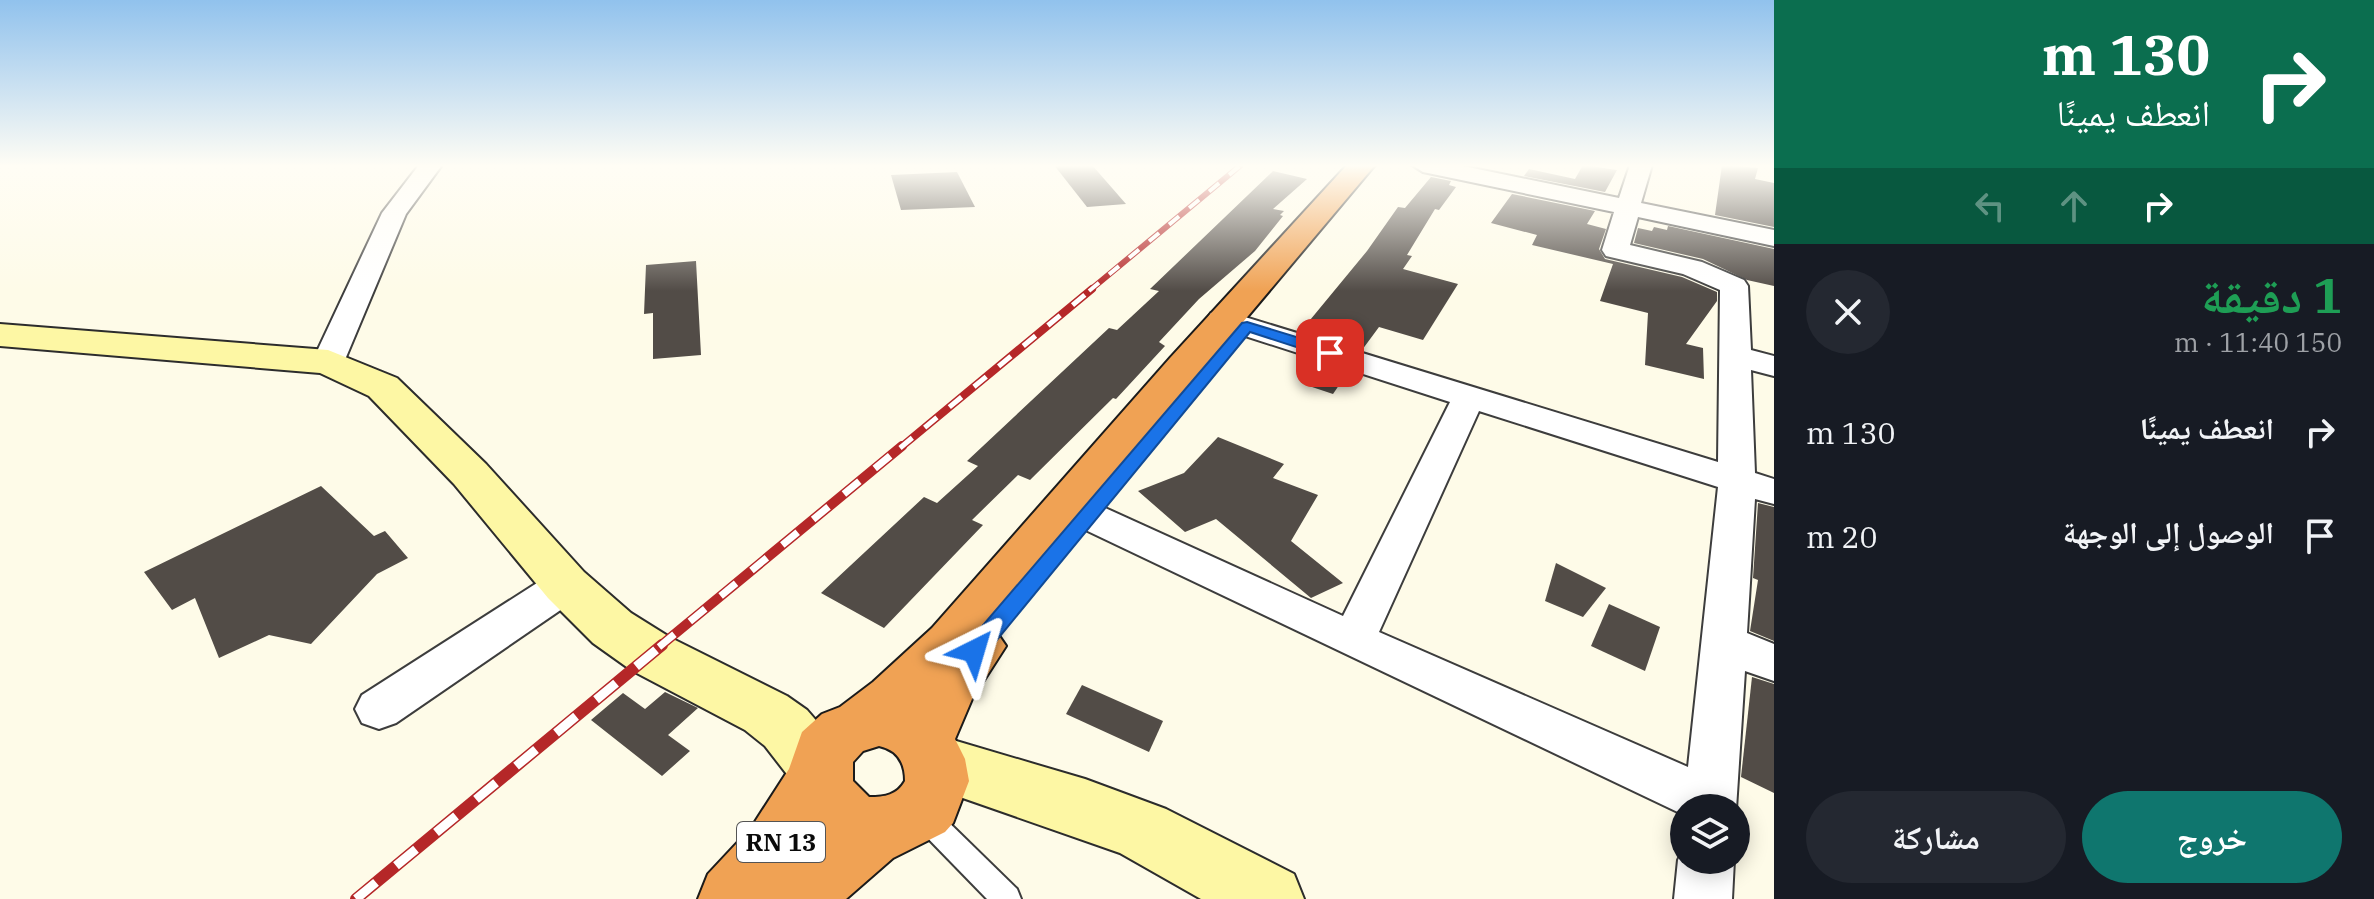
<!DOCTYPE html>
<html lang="ar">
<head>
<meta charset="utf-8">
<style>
	body { margin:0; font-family:"IBM Plex Serif","Noto Naskh Arabic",serif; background:#242831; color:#f1f3f6; direction:rtl; height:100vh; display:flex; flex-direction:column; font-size:30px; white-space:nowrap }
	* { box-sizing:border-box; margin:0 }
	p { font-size:26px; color:#9ea1a6 }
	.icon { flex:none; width:44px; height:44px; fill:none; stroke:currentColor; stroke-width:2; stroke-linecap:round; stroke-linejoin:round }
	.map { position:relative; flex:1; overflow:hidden; direction:ltr }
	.details { display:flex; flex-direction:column; background:#171b24; width:600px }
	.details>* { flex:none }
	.guide { background:#0b6e4f; color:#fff; overflow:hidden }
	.buttons { position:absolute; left:1670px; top:794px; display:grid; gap:16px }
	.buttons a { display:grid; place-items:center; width:80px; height:80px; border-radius:50%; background:#171b24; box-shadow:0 4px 20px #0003; font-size:40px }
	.pin { position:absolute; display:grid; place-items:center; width:68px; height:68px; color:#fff; margin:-34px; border-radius:16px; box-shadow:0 4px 12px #0006 }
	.me { position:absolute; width:88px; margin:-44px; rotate:40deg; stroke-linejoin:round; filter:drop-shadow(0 0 6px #0008) }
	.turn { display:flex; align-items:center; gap:28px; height:168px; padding:0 32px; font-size:36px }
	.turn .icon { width:104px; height:104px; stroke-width:2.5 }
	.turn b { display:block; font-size:56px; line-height:68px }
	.lanes { display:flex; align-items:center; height:76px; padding:0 32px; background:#0003; justify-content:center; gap:40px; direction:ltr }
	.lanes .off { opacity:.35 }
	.round { display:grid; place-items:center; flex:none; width:84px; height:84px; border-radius:42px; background:#242831 }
	.overview { display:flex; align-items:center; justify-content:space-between; height:136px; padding:0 32px }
	h1 { font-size:48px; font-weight:700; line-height:60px; color:#1e9e55 }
	.button { display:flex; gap:16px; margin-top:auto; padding:16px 32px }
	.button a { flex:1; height:92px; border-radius:48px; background:#0f766e; color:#fff; font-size:32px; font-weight:700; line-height:92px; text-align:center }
	.button a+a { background:#242831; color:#f1f3f6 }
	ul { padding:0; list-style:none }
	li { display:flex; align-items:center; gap:24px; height:104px; padding:0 32px }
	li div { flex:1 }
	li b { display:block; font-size:30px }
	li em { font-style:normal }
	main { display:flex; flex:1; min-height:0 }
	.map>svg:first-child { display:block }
	.building { fill:#524c47 }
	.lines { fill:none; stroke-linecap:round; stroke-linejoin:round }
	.lane-casing { stroke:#3d3d3d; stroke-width:4 }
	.street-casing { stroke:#3d3d3d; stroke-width:4 }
	.secondary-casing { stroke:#2c2c2c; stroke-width:4 }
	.highway-casing { stroke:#1b1b1b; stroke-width:4 }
	.lane { fill:#fff; fill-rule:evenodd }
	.street { fill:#fff; fill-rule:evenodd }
	.secondary { fill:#fdf7a4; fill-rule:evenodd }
	.highway { fill:#f0a254; fill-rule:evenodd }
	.rail-far3-casing { stroke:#b52728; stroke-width:6 }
	.rail-far2-casing { stroke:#b52728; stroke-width:8 }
	.rail-far1-casing { stroke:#b52728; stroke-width:10 }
	.rail-casing { stroke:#b52728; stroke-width:12 }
	.rail-far3 { stroke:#fff; stroke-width:4; stroke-dasharray:13; stroke-linecap:butt }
	.rail-far2 { stroke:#fff; stroke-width:5; stroke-dasharray:16; stroke-linecap:butt }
	.rail-far1 { stroke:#fff; stroke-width:7; stroke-dasharray:20; stroke-linecap:butt }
	.rail { stroke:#fff; stroke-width:9; stroke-dasharray:26; stroke-linecap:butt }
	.route { fill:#1a73e8; stroke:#114b97; stroke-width:2 }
	.labels { text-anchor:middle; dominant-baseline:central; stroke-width:8; stroke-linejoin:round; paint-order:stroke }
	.shield { fill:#fff; stroke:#545454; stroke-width:2 }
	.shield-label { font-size:24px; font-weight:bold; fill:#0a0a0a }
</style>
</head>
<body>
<main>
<section class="details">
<div class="guide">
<div class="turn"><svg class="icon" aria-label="right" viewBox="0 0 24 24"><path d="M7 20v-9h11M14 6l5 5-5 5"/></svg><div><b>130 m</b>انعطف يمينًا</div></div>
<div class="lanes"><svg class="icon off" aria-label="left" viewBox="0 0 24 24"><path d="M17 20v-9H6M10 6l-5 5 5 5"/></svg><svg class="icon off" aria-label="ahead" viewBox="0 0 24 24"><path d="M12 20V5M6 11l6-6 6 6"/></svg><svg class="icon" aria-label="right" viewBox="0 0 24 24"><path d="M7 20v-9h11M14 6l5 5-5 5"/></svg></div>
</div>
<div class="overview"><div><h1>1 دقيقة</h1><p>150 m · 11:40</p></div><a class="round"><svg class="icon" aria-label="close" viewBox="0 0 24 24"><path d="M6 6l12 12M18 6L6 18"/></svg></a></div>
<ul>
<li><svg class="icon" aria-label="right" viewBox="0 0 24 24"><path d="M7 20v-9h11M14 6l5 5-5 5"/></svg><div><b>انعطف يمينًا</b></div><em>130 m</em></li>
<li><svg class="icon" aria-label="arrive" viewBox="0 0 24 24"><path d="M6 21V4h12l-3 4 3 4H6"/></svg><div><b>الوصول إلى الوجهة</b></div><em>20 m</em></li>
</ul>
<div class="button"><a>خروج</a><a>مشاركة</a></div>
</section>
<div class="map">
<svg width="1774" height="899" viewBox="0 0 1774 899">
	<rect width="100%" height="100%" fill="#fefbe8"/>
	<g class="building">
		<path d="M 1054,165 L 1092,165 L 1126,204 L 1087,207 Z"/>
		<path d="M 1583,165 L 1617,170 L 1605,192 L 1524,176 L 1529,169 L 1575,179 Z"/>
		<path d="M 1722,165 L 1758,168 L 1755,179 L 1774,183 L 1774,227 L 1715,215 Z"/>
		<path d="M 1273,171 L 1307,179 L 1273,209 L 1284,211 L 1280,215 L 1283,216 L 1255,251 L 1199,299 L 1159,342 L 1165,346 L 1116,399 L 1113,398 L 1030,480 L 1018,475 L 972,520 L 983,525 L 884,628 L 821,593 L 924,497 L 937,503 L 978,466 L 967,461 L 1109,328 L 1117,330 L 1159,291 L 1150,289 Z"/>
		<path d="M 957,172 L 975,207 L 901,210 L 891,175 Z"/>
		<path d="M 1431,177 L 1451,181 L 1449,185 L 1456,187 L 1439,210 L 1435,209 L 1407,255 L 1412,256 L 1403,269 L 1458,284 L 1423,340 L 1379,327 L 1362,350 L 1301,331 L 1367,251 L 1398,207 L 1405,208 Z"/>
		<path d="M 1512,194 L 1595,211 L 1587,224 L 1606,229 L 1599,249 L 1605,259 L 1682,277 L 1717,292 L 1717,301 L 1686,344 L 1703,348 L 1704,379 L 1645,365 L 1648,313 L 1600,301 L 1613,264 L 1532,245 L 1537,235 L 1491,223 Z"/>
		<path d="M 1668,226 L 1774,249 L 1774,286 L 1747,280 L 1703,259 L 1634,243 L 1638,228 L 1652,231 L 1654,227 L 1667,230 Z"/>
		<path d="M 696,261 L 701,355 L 653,359 L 653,313 L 644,314 L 646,265 Z"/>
		<path d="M 1325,365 L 1348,372 L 1333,394 L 1309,386 Z"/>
		<path d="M 1218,437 L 1284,464 L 1273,478 L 1318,495 L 1291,541 L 1343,583 L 1311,598 L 1216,519 L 1185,532 L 1138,491 L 1184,473 Z"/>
		<path d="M 321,486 L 374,536 L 385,531 L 408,558 L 377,574 L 311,644 L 269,635 L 219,658 L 195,598 L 172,610 L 144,572 Z"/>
		<path d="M 1758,503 L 1774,507 L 1774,641 L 1750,631 L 1758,580 L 1753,578 Z"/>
		<path d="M 1556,563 L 1606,588 L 1583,617 L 1545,601 Z"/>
		<path d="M 1609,604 L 1660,627 L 1645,671 L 1591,646 Z"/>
		<path d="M 1752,677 L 1774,684 L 1774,793 L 1741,777 Z"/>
		<path d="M 1082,685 L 1163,721 L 1149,752 L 1066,714 Z"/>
		<path d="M 665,692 L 698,708 L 668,735 L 690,751 L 662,776 L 591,720 L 623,693 L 645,709 Z"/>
	</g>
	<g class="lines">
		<defs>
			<path id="lane" d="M 925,805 L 934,808 L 1017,889 L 1021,899 L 987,899 L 916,826 L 912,817 L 916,808 Z"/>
			<g id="street">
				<path d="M 419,165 L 442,165 L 406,214 L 344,362 L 339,369 L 328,372 L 317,369 L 312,362 L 382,213 Z"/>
				<path d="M 1412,165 L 1458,165 L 1619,198 L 1630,165 L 1652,165 L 1641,203 L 1774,230 L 1774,246 L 1638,217 L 1630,245 L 1702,262 L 1744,280 L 1748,286 L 1751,350 L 1774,356 L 1774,376 L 1751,370 L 1755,473 L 1774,479 L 1774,504 L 1755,499 L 1747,633 L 1774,644 L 1774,681 L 1745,671 L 1736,809 L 1684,808 L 1684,815 L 1075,525 L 1069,516 L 1075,507 L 1089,503 L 1103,507 L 1343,616 L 1450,402 L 1211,325 L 1207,319 L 1211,313 L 1222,310 L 1718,462 L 1720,290 L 1683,274 L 1606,256 L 1602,250 L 1614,212 L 1423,172 ZM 1479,411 L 1718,487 L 1688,767 L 1379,632 Z"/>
				<path d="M 566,570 L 581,574 L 587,585 L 581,596 L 396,723 L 379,729 L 362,723 L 355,709 L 362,695 L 551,574 Z"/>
				<path d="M 1684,847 L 1684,860 L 1734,860 L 1732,899 L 1674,899 L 1678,860 Z"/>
			</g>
			<g id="secondary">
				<path d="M 0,324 L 328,350 L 397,378 L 486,464 L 584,572 L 631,613 L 671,638 L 787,696 L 807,710 L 840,748 L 849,767 L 840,786 L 818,794 L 796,786 L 765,746 L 745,730 L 631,670 L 593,643 L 548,598 L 454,484 L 369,396 L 320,373 L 0,346 Z"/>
				<path d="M 936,735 L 1085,779 L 1166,809 L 1294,874 L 1304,899 L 1201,899 L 1120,853 L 914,781 L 905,762 L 914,743 Z"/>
			</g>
			<path id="highway" d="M 1347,165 L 1375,165 L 1164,416 L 995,630 L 1006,646 L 972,699 L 955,739 L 965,759 L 969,781 L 953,823 L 945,832 L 893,858 L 846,899 L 698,899 L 708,874 L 751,828 L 789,769 L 802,732 L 822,714 L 840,707 L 873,682 L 932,628 L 1170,358 ZM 879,746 C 898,750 905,763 905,781 C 897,795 885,797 869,797 L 853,781 L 853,762 L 863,751 Z"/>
		</defs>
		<use href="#lane" class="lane-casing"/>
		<use href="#street" class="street-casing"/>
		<use href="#secondary" class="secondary-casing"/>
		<use href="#highway" class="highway-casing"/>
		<use href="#lane" class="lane"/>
		<use href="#street" class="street"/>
		<use href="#secondary" class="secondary"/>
		<use href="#highway" class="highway"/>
		<defs>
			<path id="rail-far3" d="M 1089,291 L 1241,165"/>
			<path id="rail-far2" d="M 900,448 L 1092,289"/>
			<path id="rail-far1" d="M 659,647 L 902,446"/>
			<path id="rail" d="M 356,899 L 662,645"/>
		</defs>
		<use href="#rail-far3" class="rail-far3-casing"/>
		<use href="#rail-far2" class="rail-far2-casing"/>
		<use href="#rail-far1" class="rail-far1-casing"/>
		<use href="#rail" class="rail-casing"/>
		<use href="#rail-far3" class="rail-far3"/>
		<use href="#rail-far2" class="rail-far2"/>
		<use href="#rail-far1" class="rail-far1"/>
		<use href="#rail" class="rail"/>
	</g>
	<linearGradient id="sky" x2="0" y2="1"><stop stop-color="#91c2ed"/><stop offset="0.57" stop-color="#fffdf5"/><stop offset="1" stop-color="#fffdf5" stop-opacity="0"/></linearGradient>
	<rect width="1774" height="291" fill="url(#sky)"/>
	<path class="route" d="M 1247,322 L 1336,349 L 1338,353 L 1330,358 L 1250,332 L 982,658 L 974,660 L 966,658 L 962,651 L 966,645 L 1242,323 Z"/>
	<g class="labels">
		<rect class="shield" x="737" y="822" width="88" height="40" rx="6"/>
		<g class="shield-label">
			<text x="781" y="842">RN 13</text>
		</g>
	</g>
</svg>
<div class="buttons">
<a><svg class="icon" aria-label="layers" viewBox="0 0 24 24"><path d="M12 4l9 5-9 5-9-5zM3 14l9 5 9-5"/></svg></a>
</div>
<div class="pin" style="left:1330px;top:353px;background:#d93025"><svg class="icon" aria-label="arrive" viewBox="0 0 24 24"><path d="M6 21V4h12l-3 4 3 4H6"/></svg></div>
<svg class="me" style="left:974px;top:651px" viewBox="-20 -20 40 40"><path d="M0-17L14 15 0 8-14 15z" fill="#1a73e8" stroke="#fff" stroke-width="4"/></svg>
</div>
</main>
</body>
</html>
